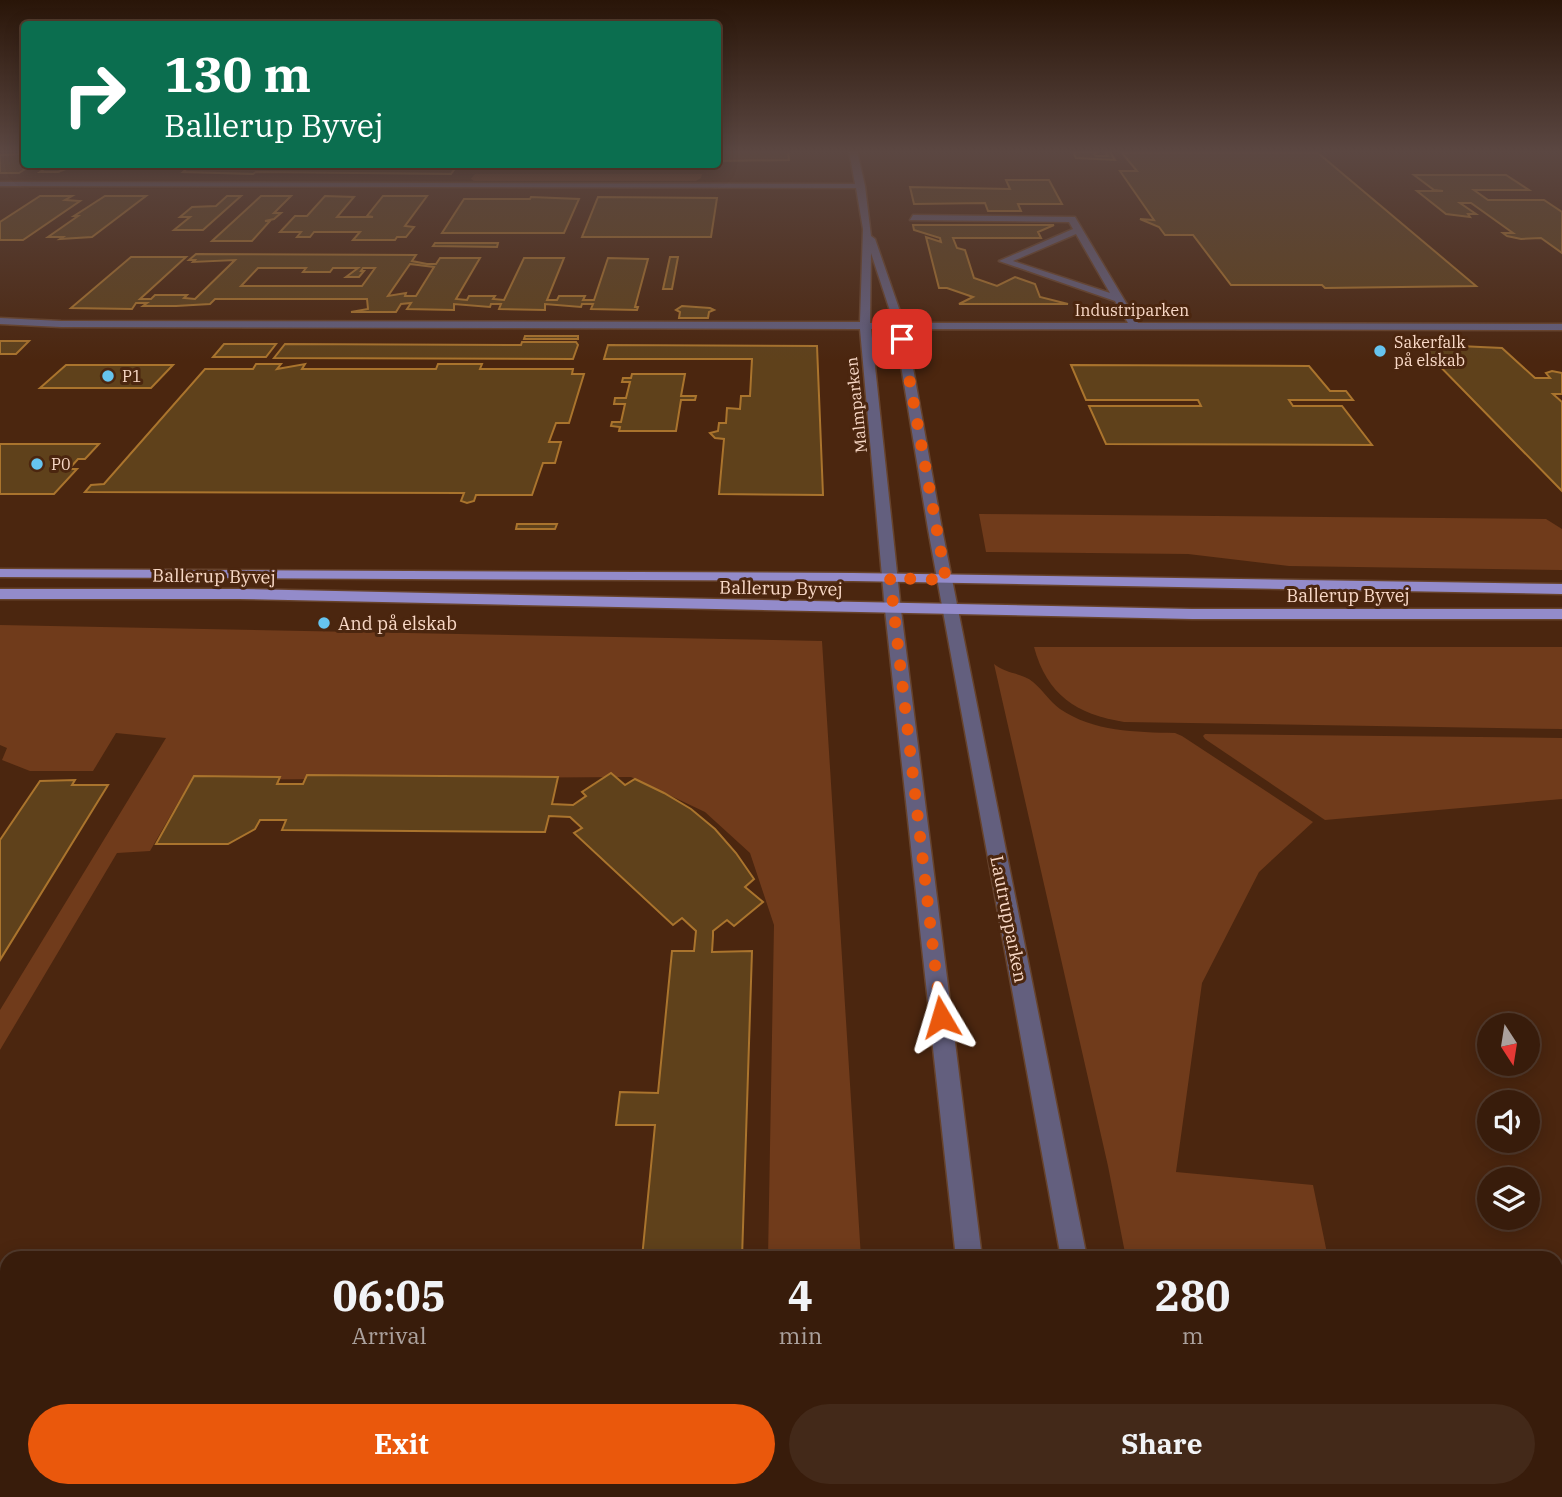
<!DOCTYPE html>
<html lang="en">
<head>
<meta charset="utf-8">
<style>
	body { margin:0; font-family:"IBM Plex Serif",serif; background:#432919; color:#f1f3f6; height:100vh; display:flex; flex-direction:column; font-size:26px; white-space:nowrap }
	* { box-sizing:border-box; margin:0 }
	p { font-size:23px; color:#aba19d }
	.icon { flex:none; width:38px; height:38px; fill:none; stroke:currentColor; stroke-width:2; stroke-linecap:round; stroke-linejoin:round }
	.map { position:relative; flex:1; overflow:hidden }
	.sheet { position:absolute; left:0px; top:1251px; width:1563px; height:247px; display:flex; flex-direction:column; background:#381c0b; border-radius:21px 21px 0 0; box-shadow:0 4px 18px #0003,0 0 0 2px #523a2c }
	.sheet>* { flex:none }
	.top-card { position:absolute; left:21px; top:21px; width:700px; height:147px; border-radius:7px; box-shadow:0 4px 18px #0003,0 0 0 2px #523a2c; background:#0b6e4f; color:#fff; overflow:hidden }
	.needle { width:46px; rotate:168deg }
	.controls { position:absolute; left:1477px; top:1013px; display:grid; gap:14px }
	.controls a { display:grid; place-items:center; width:63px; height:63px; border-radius:50%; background:#381c0b; box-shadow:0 4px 18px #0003,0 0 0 2px #523a2c; font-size:35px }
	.pin { position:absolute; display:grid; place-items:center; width:60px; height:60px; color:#fff; margin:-30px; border-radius:14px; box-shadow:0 4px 10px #0006 }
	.me { position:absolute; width:77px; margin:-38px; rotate:353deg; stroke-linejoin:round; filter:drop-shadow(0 0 5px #0008) }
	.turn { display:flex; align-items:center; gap:24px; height:147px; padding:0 28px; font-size:32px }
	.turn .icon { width:91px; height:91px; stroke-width:2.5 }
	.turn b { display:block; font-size:49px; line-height:60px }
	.eta { display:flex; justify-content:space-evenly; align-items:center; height:119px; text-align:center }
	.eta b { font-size:42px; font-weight:800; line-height:49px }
	.button { display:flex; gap:14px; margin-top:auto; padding:14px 28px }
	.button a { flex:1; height:80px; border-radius:42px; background:#ea580c; color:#fff; font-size:28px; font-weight:800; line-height:80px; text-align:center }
	.button a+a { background:#432919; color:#f1f3f6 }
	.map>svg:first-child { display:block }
	.green { fill:#703b1b }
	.building { fill:#5f411b; stroke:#aa742d; stroke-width:2; fill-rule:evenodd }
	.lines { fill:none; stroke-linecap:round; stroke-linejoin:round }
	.minor-casing { stroke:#67432c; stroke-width:3 }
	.major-casing { stroke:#67432c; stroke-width:3 }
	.minor { fill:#635f7e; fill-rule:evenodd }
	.major { fill:#938bca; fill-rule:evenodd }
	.route { stroke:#ea580c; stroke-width:12; stroke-dasharray:0 21.6 }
	.poi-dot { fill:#66c4ef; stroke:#4b260f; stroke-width:2.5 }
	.labels { text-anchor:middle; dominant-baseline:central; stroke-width:6; stroke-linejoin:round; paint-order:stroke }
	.far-street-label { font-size:16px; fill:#f9d9c7; stroke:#4b260f }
	.far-poi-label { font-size:16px; fill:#f9d9c7; stroke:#4b260f; text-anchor:start }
	.street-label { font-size:18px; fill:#f9d9c7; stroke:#4b260f }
	.poi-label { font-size:18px; fill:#f9d9c7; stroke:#4b260f; text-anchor:start }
</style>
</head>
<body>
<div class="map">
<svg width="1562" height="1497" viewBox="0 0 1562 1497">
	<rect width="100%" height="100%" fill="#4b260f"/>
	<g class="green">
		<path d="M 475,174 L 702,174 L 701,178 L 696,181 L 474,181 L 471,179 Z"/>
		<path d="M 979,514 L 1546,519 L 1562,529 L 1562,570 L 1289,566 L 1188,554 L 986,552 Z"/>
		<path d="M 0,625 L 822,641 L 861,1258 L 768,1258 L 774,925 L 750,853 L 705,812 L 631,777 L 191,780 L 150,851 L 117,853 L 0,1050 L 0,1010 L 166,738 L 116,733 L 93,771 L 30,771 L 2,760 L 7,748 L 0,745 Z"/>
		<path d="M 1034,647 L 1562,647 L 1562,729 L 1124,722 C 1076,714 1047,695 1034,647 Z"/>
		<path d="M 994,664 C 1006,674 1023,673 1033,682 C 1043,690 1049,701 1060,709 C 1094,732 1135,732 1175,733 L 1182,736 L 1313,822 L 1259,872 L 1202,983 L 1176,1172 L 1313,1185 L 1328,1258 L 1126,1258 L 1108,1166 Z"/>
		<path d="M 1205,734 L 1562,738 L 1562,799 L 1325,820 L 1205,739 L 1203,736 Z"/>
		<rect x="763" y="1491" width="113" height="6"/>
		<path d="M 1171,1491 L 1378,1491 L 1379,1497 L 1172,1497 Z"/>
	</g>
	<g class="building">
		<path d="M 718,151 L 788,151 L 789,160 L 718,161 Z"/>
		<path d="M 1073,152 L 1099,152 L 1094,154 L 1096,156 L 1108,156 L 1105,152 L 1110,152 L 1115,160 L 1076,158 Z"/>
		<path d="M 1122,153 L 1318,153 L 1476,286 L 1325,288 L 1322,285 L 1231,285 L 1193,235 L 1165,235 L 1159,227 L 1140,219 L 1154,220 L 1120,171 L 1137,171 Z"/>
		<path d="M 24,154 L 24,164 L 33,164 L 19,173 L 0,173 L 0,155 Z"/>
		<path d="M 52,164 L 79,164 L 58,172 L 40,172 Z"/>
		<path d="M 189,164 L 415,166 L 458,164 L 451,174 L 256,172 L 253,174 L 183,172 L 189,167 L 183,166 Z"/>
		<path d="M 1414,175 L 1506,175 L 1529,190 L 1474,190 L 1488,200 L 1544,200 L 1562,212 L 1562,253 L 1541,238 L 1521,239 L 1507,236 L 1503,233 L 1513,233 L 1471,203 L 1460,203 L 1476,214 L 1468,214 L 1470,217 L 1446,214 L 1417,191 L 1443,191 L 1434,190 Z"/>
		<path d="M 1006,180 L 1049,180 L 1062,204 L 1018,204 L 1021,211 L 988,211 L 985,203 L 914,204 L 910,187 L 1010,189 Z"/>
		<path d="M 40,196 L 72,196 L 65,200 L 80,201 L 23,240 L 0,240 L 0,222 Z"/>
		<path d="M 105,196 L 146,196 L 92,237 L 60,239 L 63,237 L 48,237 L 78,216 L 74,216 Z"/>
		<path d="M 227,196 L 241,196 L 203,230 L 174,230 L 190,217 L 180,217 L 192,207 L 216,206 Z"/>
		<path d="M 261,196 L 291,196 L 274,213 L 281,213 L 274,219 L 265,221 L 270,221 L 252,241 L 212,241 Z"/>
		<path d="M 325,196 L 354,197 L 337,217 L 373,217 L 367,216 L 383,196 L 427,196 L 405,226 L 414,227 L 406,237 L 397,237 L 395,240 L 353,240 L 360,232 L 314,232 L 310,237 L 297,237 L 301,232 L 280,232 L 295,216 L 307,216 Z"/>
		<path d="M 531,197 L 579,199 L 564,233 L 442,233 L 464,199 L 530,199 Z"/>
		<path d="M 598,197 L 717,198 L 711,237 L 582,237 Z"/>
		<path d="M 913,225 L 1054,225 L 1038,232 L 1041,238 L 953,238 L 957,248 L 965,250 L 974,278 L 997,286 L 1015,277 L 1035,284 L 1040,297 L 1068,304 L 959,304 L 973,297 L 947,288 L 939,288 L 926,237 L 941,242 L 940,238 L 914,230 Z"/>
		<path d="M 435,243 L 498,243 L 497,247 L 433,246 Z"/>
		<path d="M 196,254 L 416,255 L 412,261 L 427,264 L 436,264 L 440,258 L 480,258 L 456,299 L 467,300 L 469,296 L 495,296 L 493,299 L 504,300 L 524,258 L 564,258 L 547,300 L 557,300 L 559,296 L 585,296 L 583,300 L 594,300 L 608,258 L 648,259 L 635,307 L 638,307 L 637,310 L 591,309 L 593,304 L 582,304 L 581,307 L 545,304 L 545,310 L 499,309 L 501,304 L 491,304 L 490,307 L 454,304 L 454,310 L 407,309 L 411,303 L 401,304 L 396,312 L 351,312 L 368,309 L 367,299 L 215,299 L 210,304 L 176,306 L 143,306 L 147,303 L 136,303 L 132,309 L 71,308 L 131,257 L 186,257 L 140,299 L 151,299 L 155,295 L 187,295 L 184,298 L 195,299 L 235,260 L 193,262 L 195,260 L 189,260 ZM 410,264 L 434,267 L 416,296 L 405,296 L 406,293 L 388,296 ZM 258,268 L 306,268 L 303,272 L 330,272 L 333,268 L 358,268 L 346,277 L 359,277 L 364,271 L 361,271 L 363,268 L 375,268 L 362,286 L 241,286 Z"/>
		<path d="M 670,257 L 678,257 L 672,289 L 663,289 Z"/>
		<path d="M 682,306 L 710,308 L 714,310 L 709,312 L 708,318 L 679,318 L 680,312 L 676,310 Z"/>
		<path d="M 525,336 L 578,336 L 578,339 L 524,339 Z"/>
		<path d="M 0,341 L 29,341 L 16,354 L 0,354 Z"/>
		<path d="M 522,342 L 576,342 L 578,345 L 573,359 L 274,358 L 285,344 L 521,345 Z"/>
		<path d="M 224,344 L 276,344 L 266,357 L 213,357 Z"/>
		<path d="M 608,345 L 817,346 L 823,495 L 719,494 L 724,439 L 715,438 L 710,433 L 718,431 L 719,423 L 726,423 L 727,408 L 740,409 L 741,396 L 750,396 L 752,359 L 604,359 Z"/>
		<path d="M 1459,346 L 1502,348 L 1535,378 L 1550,378 L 1546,373 L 1552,371 L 1562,373 L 1562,394 L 1553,394 L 1562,402 L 1562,491 L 1421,347 Z"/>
		<path d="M 256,364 L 281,364 L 277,369 L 305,364 L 302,369 L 436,369 L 438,364 L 482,364 L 480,369 L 573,369 L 572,374 L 584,374 L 569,423 L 556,423 L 549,442 L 561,442 L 555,463 L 543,463 L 532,495 L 476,495 L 474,501 L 467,503 L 461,501 L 464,493 L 85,492 L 91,485 L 104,484 L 205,369 L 253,369 Z"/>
		<path d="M 66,365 L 173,365 L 151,388 L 40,388 Z"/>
		<path d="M 1071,365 L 1309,366 L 1330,391 L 1346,391 L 1353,400 L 1289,400 L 1293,406 L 1342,406 L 1372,445 L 1106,444 L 1089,406 L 1201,406 L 1198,400 L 1086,400 Z"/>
		<path d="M 632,374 L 685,374 L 681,396 L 696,396 L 695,400 L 681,400 L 676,431 L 619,431 L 620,427 L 611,426 L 612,422 L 621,422 L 625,404 L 614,404 L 615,398 L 626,398 L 630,382 L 622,382 L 623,378 L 631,378 Z"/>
		<path d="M 0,444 L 99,444 L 85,459 L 78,459 L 69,469 L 77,469 L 54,494 L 0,494 Z"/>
		<path d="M 517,524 L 557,524 L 555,529 L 516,529 Z"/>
		<path d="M 611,773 L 625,785 L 635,779 L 664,793 L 691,809 L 715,829 L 736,853 L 754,879 L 745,887 L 763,902 L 734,926 L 727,920 L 713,931 L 713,936 L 712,952 L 752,951 L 742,1258 L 642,1258 L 655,1125 L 616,1125 L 620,1092 L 658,1093 L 672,951 L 694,951 L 696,931 L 682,918 L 673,925 L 574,833 L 582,828 L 570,817 L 549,816 L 545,832 L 282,830 L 286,820 L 260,820 L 255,829 L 228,844 L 156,844 L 194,776 L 280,777 L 277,784 L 303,784 L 307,775 L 558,777 L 552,804 L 573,805 L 586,796 L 582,792 Z"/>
		<path d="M 75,780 L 72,785 L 108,785 L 0,960 L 0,840 L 40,781 Z"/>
		<path d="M 7,1411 L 7,1457 L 0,1457 L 0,1426 Z"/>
	</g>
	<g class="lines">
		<defs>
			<g id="minor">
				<path d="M 849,151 L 857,151 L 865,186 L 871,236 L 875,239 L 904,323 L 1128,323 L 1115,301 L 999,261 L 1073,229 L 1069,222 L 910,220 L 913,215 L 1075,217 L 1138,323 L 1562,324 L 1562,330 L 906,329 L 942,529 L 1087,1258 L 1061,1258 L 928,529 L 895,329 L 871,329 L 901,610 L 982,1258 L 956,1258 L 885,610 L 860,329 L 61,327 L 0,324 L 0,318 L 61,321 L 860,322 L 863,229 L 856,188 L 0,186 L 0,182 L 855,184 ZM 1076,234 L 1110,293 L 1013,261 ZM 871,253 L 894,323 L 870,323 Z"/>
				<rect x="982" y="1491" width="30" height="6"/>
				<path d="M 1103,1491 L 1133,1491 L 1134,1497 L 1104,1497 Z"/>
			</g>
			<g id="major">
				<path d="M 0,569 L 853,573 L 1562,584 L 1562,594 L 853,581 L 0,577 Z"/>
				<path d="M 0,589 L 239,589 L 1192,609 L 1562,609 L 1562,619 L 1192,619 L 239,599 L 0,599 Z"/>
			</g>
		</defs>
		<use href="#minor" class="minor-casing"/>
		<use href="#major" class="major-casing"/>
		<use href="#minor" class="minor"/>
		<use href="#major" class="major"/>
	</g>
	<linearGradient id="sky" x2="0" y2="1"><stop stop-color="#291508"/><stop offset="0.42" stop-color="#5b4742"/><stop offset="1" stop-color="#5b4742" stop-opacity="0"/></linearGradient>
	<rect width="1562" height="361" fill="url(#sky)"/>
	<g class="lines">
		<path class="route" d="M 902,339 L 946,580 L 890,578 L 941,1017"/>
	</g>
	<g class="poi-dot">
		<circle cx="1380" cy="351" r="7"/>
		<circle cx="108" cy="376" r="7"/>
		<circle cx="37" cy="464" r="7"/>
		<circle cx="324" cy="623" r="7"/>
	</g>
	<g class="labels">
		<g class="far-street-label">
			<text x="1132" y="310">Industriparken</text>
			<text transform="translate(856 405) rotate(-96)">Malmparken</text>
		</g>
		<g class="far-poi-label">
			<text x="1394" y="342">Sakerfalk<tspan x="1394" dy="18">på elskab</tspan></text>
			<text x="122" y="376">P1</text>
			<text x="51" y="464">P0</text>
		</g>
		<g class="street-label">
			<text transform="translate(214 576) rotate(1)">Ballerup Byvej</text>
			<text transform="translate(781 588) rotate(1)">Ballerup Byvej</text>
			<text x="1348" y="595">Ballerup Byvej</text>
			<text transform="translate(1009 919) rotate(79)">Lautrupparken</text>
		</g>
		<g class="poi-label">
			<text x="338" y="623">And på elskab</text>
		</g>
	</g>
</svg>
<div class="controls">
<a><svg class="needle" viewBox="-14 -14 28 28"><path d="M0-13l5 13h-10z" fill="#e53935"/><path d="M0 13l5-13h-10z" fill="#aba19d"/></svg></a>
<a><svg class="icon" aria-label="sound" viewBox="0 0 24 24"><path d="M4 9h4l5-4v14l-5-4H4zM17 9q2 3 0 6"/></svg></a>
<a><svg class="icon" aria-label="layers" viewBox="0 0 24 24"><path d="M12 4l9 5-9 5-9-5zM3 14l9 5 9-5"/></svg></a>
</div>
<div class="pin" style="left:902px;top:339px;background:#d93025"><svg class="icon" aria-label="arrive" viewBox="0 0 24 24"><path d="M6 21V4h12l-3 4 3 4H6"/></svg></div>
<svg class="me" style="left:941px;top:1017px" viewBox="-20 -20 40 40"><path d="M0-17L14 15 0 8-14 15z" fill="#ea580c" stroke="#fff" stroke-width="4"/></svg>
<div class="top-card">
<div class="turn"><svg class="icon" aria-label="right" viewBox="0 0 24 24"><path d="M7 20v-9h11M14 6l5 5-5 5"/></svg><div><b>130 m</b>Ballerup Byvej</div></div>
</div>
<section class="sheet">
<div class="eta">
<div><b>06:05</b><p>Arrival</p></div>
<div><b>4</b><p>min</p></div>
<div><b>280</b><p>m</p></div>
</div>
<div class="button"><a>Exit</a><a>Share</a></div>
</section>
</div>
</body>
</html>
